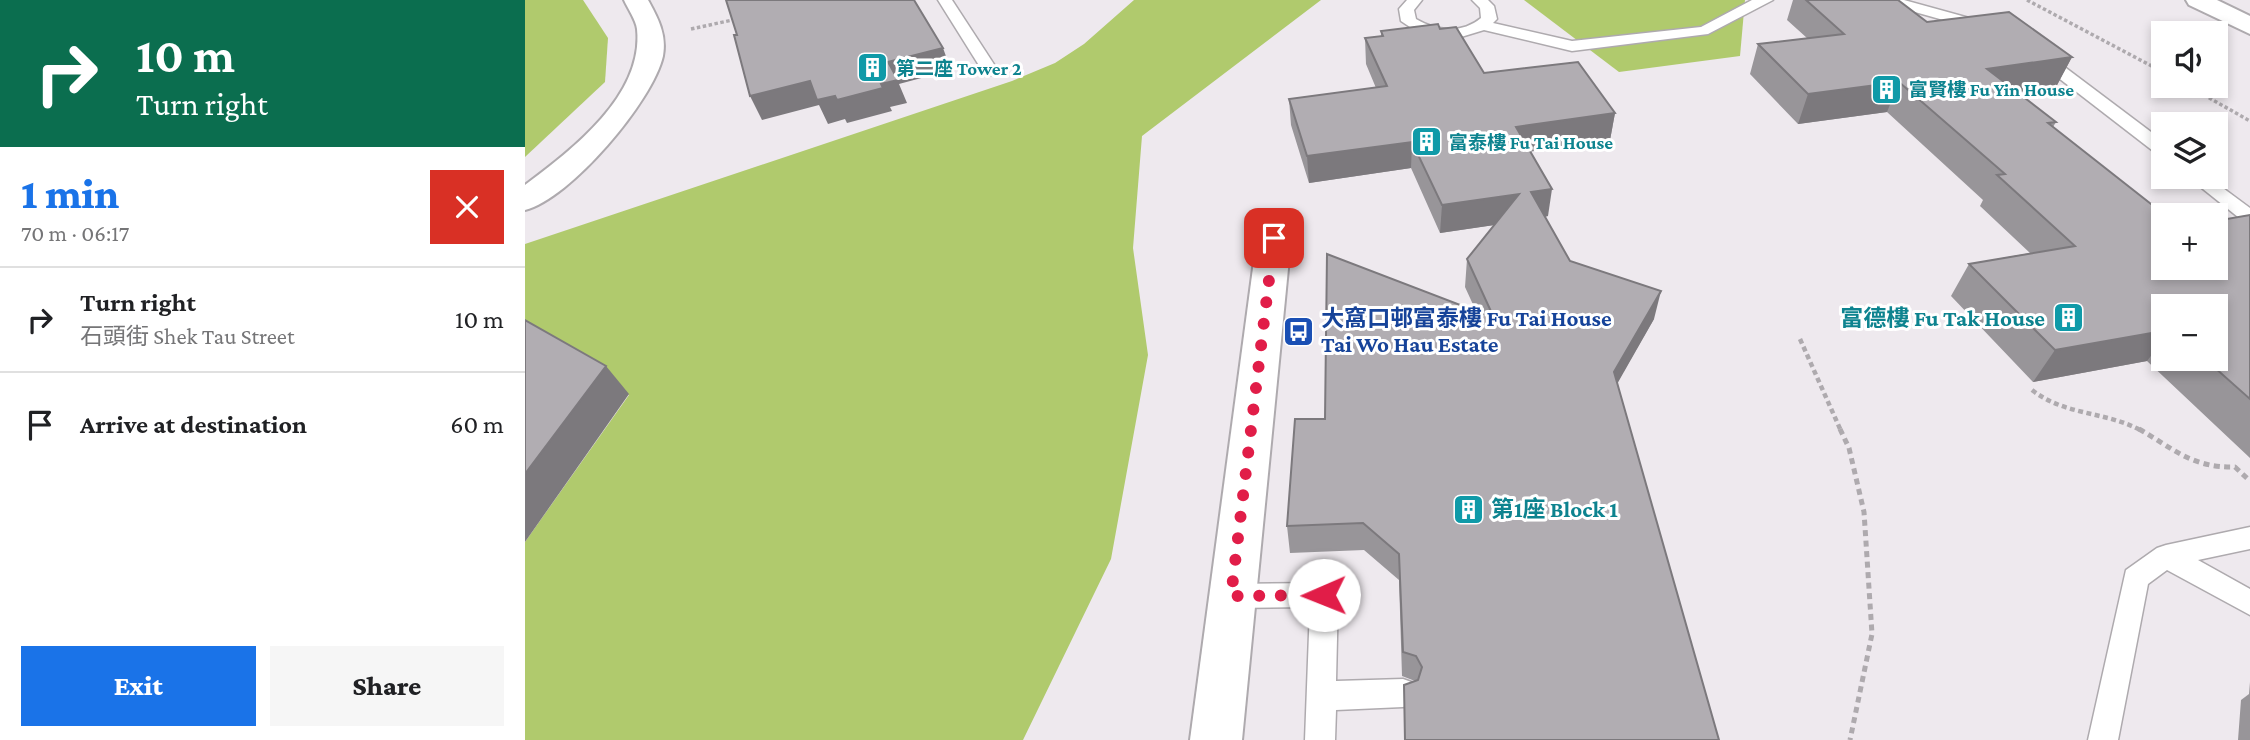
<!DOCTYPE html>
<html lang="en">
<head>
<meta charset="utf-8">
<style>
	body { margin:0; font-family:"Crimson Pro","Noto Sans TC",serif; background:#f6f6f6; color:#202124; height:100vh; display:flex; flex-direction:column; font-size:26px; white-space:nowrap }
	* { box-sizing:border-box; margin:0 }
	p { font-size:23px; color:#757577 }
	.icon { flex:none; width:38px; height:38px; fill:none; stroke:currentColor; stroke-width:2; stroke-linecap:round; stroke-linejoin:round }
	.map { position:relative; flex:1; overflow:hidden }
	.sheet { display:flex; flex-direction:column; background:#fff; width:525px }
	.sheet>* { flex:none }
	.top-card { background:#0b6e4f; color:#fff; overflow:hidden }
	.controls { position:absolute; left:1626px; top:21px; display:grid; gap:14px }
	.controls a { display:grid; place-items:center; width:77px; height:77px; border-radius:0px; background:#fff; box-shadow:0 4px 10px #0003; font-size:35px }
	.pin { position:absolute; display:grid; place-items:center; width:60px; height:60px; color:#fff; margin:-30px; border-radius:14px; box-shadow:0 4px 10px #0006 }
	.me { position:absolute; width:77px; margin:-38px; rotate:269deg; stroke-linejoin:round; filter:drop-shadow(0 0 5px #0008) }
	.turn { display:flex; align-items:center; gap:24px; height:147px; padding:0 21px; font-size:32px }
	.turn .icon { width:91px; height:91px; stroke-width:2.5 }
	.turn b { display:block; font-size:49px; line-height:60px }
	.round { display:grid; place-items:center; flex:none; width:74px; height:74px; border-radius:0px; background:#f6f6f6 }
	.summary { display:flex; align-items:center; justify-content:space-between; height:119px; padding:0 21px }
	h1 { font-size:42px; font-weight:800; line-height:52px; color:#1a73e8 }
	.button { display:flex; gap:14px; margin-top:auto; padding:14px 21px }
	.button a { flex:1; height:80px; border-radius:0px; background:#1a73e8; color:#fff; font-size:28px; font-weight:800; line-height:80px; text-align:center }
	.button a+a { background:#f6f6f6; color:#202124 }
	ul { padding:0; list-style:none }
	li { display:flex; align-items:center; gap:21px; height:105px; padding:0 21px; border-top:2px solid #e0e0e0 }
	li div { flex:1 }
	li b { display:block; font-size:26px }
	li em { font-style:normal }
	main { display:flex; flex:1; min-height:0 }
	.map>svg:first-child { display:block }
	.forest { fill:#b0ca6d }
	.lines { fill:none; stroke-linecap:round; stroke-linejoin:round }
	.lane-casing { stroke:#aeaaae; stroke-width:3 }
	.street-casing { stroke:#aeaaae; stroke-width:4 }
	.secondary-casing { stroke:#aeaaae; stroke-width:4 }
	.path-far2 { stroke:#aeaaae; stroke-width:3.5; stroke-dasharray:3.5 2.5; stroke-linecap:butt }
	.path-far1 { stroke:#aeaaae; stroke-width:4.5; stroke-dasharray:5 3.5; stroke-linecap:butt }
	.path { stroke:#aeaaae; stroke-width:5; stroke-dasharray:6 4.5; stroke-linecap:butt }
	.lane { fill:#fff; fill-rule:evenodd }
	.street { fill:#fff; fill-rule:evenodd }
	.secondary { fill:#fff; fill-rule:evenodd }
	.wall { fill:#989599; fill-rule:evenodd }
	.shaded-wall { fill:#7c797d }
	.building { fill:#b1adb2; stroke:#7c797d; stroke-width:2 }
	.route { stroke:#e11d48; stroke-width:12; stroke-dasharray:0 21.6 }
	.labels { text-anchor:middle; dominant-baseline:central; stroke-width:6; stroke-linejoin:round; paint-order:stroke }
	.far-culture-label { font-size:19px; font-weight:bold; fill:#0d838f; stroke:#fff; text-anchor:start }
	.transit-label { font-size:23px; font-weight:bold; fill:#164399; stroke:#fff; text-anchor:start }
	.culture-label { font-size:23px; font-weight:bold; fill:#0d838f; stroke:#fff; text-anchor:end }
</style>
</head>
<body>
<main>
<section class="sheet">
<div class="top-card">
<div class="turn"><svg class="icon" aria-label="right" viewBox="0 0 24 24"><path d="M7 20v-9h11M14 6l5 5-5 5"/></svg><div><b>10 m</b>Turn right</div></div>
</div>
<div class="summary"><div><h1>1 min</h1><p>70 m · 06:17</p></div><a class="round" style="background:#d93025;color:#fff"><svg class="icon" aria-label="close" viewBox="0 0 24 24"><path d="M6 6l12 12M18 6L6 18"/></svg></a></div>
<ul>
<li><svg class="icon" aria-label="right" viewBox="0 0 24 24"><path d="M7 20v-9h11M14 6l5 5-5 5"/></svg><div><b>Turn right</b><p>石頭街 Shek Tau Street</p></div><em>10 m</em></li>
<li><svg class="icon" aria-label="arrive" viewBox="0 0 24 24"><path d="M6 21V4h12l-3 4 3 4H6"/></svg><div><b>Arrive at destination</b></div><em>60 m</em></li>
</ul>
<div class="button"><a>Exit</a><a>Share</a></div>
</section>
<div class="map">
<svg width="1725" height="740" viewBox="0 0 1725 740">
	<rect width="100%" height="100%" fill="#eee9ee"/>
	<g class="forest">
		<path d="M 0,0 L 58,0 L 83,38 L 80,82 L 0,157 Z"/>
		<path d="M 609,0 L 796,0 L 617,136 L 608,248 L 623,355 L 586,559 L 498,740 L 0,740 L 0,542 L 104,395 L 0,335 L 0,244 L 487,81 L 530,63 L 559,44 Z"/>
		<path d="M 999,0 L 1220,0 L 1215,56 L 1094,72 Z"/>
	</g>
	<g class="lines">
		<defs>
			<g id="lane">
				<path d="M 413,0 L 427,0 L 474,72 L 472,75 L 460,75 Z"/>
				<path d="M 882,0 L 897,0 L 889,10 L 891,19 C 912,31 937,34 956,18 L 955,8 L 947,0 L 963,0 L 969,6 L 972,19 L 968,23 L 1047,41 L 1176,27 L 1227,0 L 1248,0 L 1183,34 L 1047,51 L 959,30 L 936,37 L 914,37 L 888,29 L 876,21 L 874,9 Z"/>
				<path d="M 1356,0 L 1379,0 L 1466,24 L 1469,27 L 1461,32 L 1358,3 Z"/>
				<path d="M 1515,51 L 1521,53 L 1638,141 L 1638,155 L 1632,154 L 1509,59 L 1507,56 Z"/>
				<path d="M 1663,177 L 1683,177 L 1725,208 L 1725,223 L 1718,221 Z"/>
				<path d="M 1725,527 L 1725,549 L 1673,560 L 1725,589 L 1725,615 L 1642,570 L 1623,584 L 1593,740 L 1563,740 L 1601,570 L 1632,548 L 1641,545 Z"/>
				<path d="M 799,583 L 809,586 L 813,595 L 811,681 L 878,679 L 889,683 L 893,693 L 889,703 L 878,707 L 811,710 L 810,740 L 780,740 L 785,607 L 706,608 L 696,605 L 692,596 L 696,587 L 706,584 Z"/>
			</g>
			<path id="street" d="M 749,227 L 761,231 L 766,238 L 717,740 L 665,740 L 732,238 L 737,231 Z"/>
			<g id="secondary">
				<path d="M 99,0 L 123,0 C 133,18 142,35 138,56 C 128,101 45,199 0,210 L 0,185 C 47,150 119,95 112,29 C 111,20 103,9 99,0 Z"/>
				<path d="M 1661,0 L 1692,0 L 1725,16 L 1725,34 L 1664,5 Z"/>
			</g>
		</defs>
		<use href="#lane" class="lane-casing"/>
		<use href="#street" class="street-casing"/>
		<use href="#secondary" class="secondary-casing"/>
		<g class="path-far2">
			<path d="M 1502,0 L 1638,72"/>
			<path d="M 166,29 L 212,19"/>
			<path d="M 1663,86 L 1725,121"/>
		</g>
		<g class="path-far1">
			<path d="M 1275,339 L 1316,431"/>
			<path d="M 1507,390 C 1540,416 1581,411 1617,431"/>
		</g>
		<g class="path">
			<path d="M 1315,429 L 1324,448 L 1339,512 L 1347,634 L 1325,740"/>
			<path d="M 1614,429 C 1649,449 1667,468 1710,467 L 1725,481"/>
		</g>
		<use href="#lane" class="lane"/>
		<use href="#street" class="street"/>
		<use href="#secondary" class="secondary"/>
	</g>
	<g class="wall">
		<path d="M 1268,0 L 1373,0 L 1402,22 L 1547,57 L 1531,87 L 1492,92 L 1531,122 L 1528,127 L 1638,268 L 1725,215 L 1725,458 L 1622,361 L 1508,382 L 1426,296 L 1444,264 L 1505,253 L 1455,206 L 1458,200 L 1362,112 L 1273,124 L 1225,74 L 1233,44 L 1282,38 L 1262,20 ZM 1638,306 L 1690,359 L 1638,359 Z"/>
		<path d="M 915,29 L 959,73 L 1090,113 L 1085,140 L 1005,151 L 1023,216 L 1020,217 L 1045,261 L 1129,319 L 1092,383 L 1194,740 L 879,740 L 879,685 L 890,681 L 877,676 L 874,580 L 839,550 L 765,553 L 762,526 L 800,419 L 951,311 L 940,287 L 942,259 L 969,225 L 915,233 L 886,168 L 784,183 L 766,125 L 764,99 L 851,88 L 841,64 L 840,38 L 856,36 L 856,31 Z"/>
		<path d="M 1725,682 L 1725,740 L 1713,740 L 1716,700 L 1724,694 Z"/>
	</g>
	<g class="shaded-wall">
		<path d="M 418,48 L 426,70 L 374,84 L 382,103 L 365,107 L 367,111 L 322,123 L 320,119 L 303,124 L 294,105 L 237,120 L 225,96 L 285,81 L 310,96 L 356,84 L 363,62 Z"/>
		<path d="M 1547,57 L 1531,87 L 1447,98 L 1462,69 Z"/>
		<path d="M 1374,82 L 1362,112 L 1273,124 L 1283,94 Z"/>
		<path d="M 1090,113 L 1085,140 L 988,154 L 991,127 Z"/>
		<path d="M 887,142 L 886,168 L 784,183 L 782,156 Z"/>
		<path d="M 1027,189 L 1023,216 L 1003,219 L 1006,192 Z"/>
		<path d="M 994,194 L 990,222 L 915,233 L 917,205 Z"/>
		<path d="M 1136,291 L 1129,319 L 1083,400 L 1089,372 Z"/>
		<path d="M 1638,331 L 1638,340 L 1622,361 L 1508,382 L 1530,350 Z"/>
		<path d="M 81,366 L 104,394 L 0,542 L 0,474 Z"/>
	</g>
	<g class="building">
		<path d="M 201,0 L 389,0 L 418,48 L 363,62 L 373,80 L 356,84 L 358,88 L 312,100 L 310,96 L 292,100 L 285,81 L 225,96 L 209,35 L 212,35 Z"/>
		<path d="M 1281,0 L 1373,0 L 1402,22 L 1484,12 L 1547,57 L 1462,69 L 1531,122 L 1523,123 L 1640,215 L 1638,215 L 1638,268 L 1690,268 L 1690,221 L 1725,215 L 1725,399 L 1680,359 L 1690,359 L 1690,306 L 1638,306 L 1638,331 L 1530,350 L 1444,264 L 1550,246 L 1472,175 L 1480,174 L 1374,82 L 1283,94 L 1233,44 L 1319,34 Z"/>
		<path d="M 913,24 L 915,29 L 931,27 L 959,73 L 1053,62 L 1090,113 L 991,127 L 1027,189 L 1006,192 L 1045,261 L 1136,291 L 1089,372 L 1194,740 L 880,740 L 879,685 L 893,680 L 897,667 L 891,656 L 878,652 L 874,554 L 838,523 L 762,526 L 770,419 L 800,419 L 802,254 L 969,318 L 942,259 L 994,194 L 917,205 L 887,142 L 782,156 L 764,99 L 862,86 L 840,38 L 858,36 L 856,31 Z"/>
		<path d="M 0,320 L 81,366 L 0,474 Z"/>
	</g>
	<g class="lines">
		<path class="route" d="M 749,238 L 706,596 L 799,595"/>
	</g>
	<defs>
		<symbol id="building-square" viewBox="-11 -11 22 22"><rect x="-9" y="-9" width="18" height="18" rx="4" fill="#0f9aa8" stroke="#fff"/><path d="M-4-6H4V6H1V3H-1V6H-4ZM-2.5-4.3h1.7v1.8h-1.7ZM.8-4.3h1.7v1.8H.8ZM-2.5-1h1.7V.8h-1.7ZM.8-1h1.7V.8H.8Z" fill="#fff"/></symbol>
		<symbol id="bus-square" viewBox="-11 -11 22 22"><rect x="-9" y="-9" width="18" height="18" rx="4" fill="#1a4fb4" stroke="#fff"/><path d="M-5-6H5V4H4V6H2V4H-2V6H-4V4H-5ZM-3.5-4V0h7V-4ZM-3.5 1.2v1.5H-2V1.2ZM2 1.2v1.5H3.5V1.2Z" fill="#fff"/></symbol>
	</defs>
	<g fill-rule="evenodd">
		<use href="#building-square" x="330" y="50" width="35" height="35"/>
		<use href="#building-square" x="1344" y="72" width="35" height="35"/>
		<use href="#building-square" x="884" y="124" width="35" height="35"/>
		<use href="#building-square" x="1526" y="300" width="35" height="35"/>
		<use href="#bus-square" x="756" y="314" width="35" height="35"/>
		<use href="#building-square" x="926" y="492" width="35" height="35"/>
	</g>
	<g class="labels">
		<g class="far-culture-label">
			<text x="371" y="68">第二座 Tower 2</text>
			<text x="1384" y="89">富賢樓 Fu Yin House</text>
			<text x="924" y="142">富泰樓 Fu Tai House</text>
		</g>
		<g class="transit-label">
			<text x="796" y="318">大窩口邨富泰樓 Fu Tai House<tspan x="796" dy="26">Tai Wo Hau Estate</tspan></text>
		</g>
		<g class="culture-label">
			<text x="1520" y="318">富德樓 Fu Tak House</text>
			<text x="966" y="509" text-anchor="start">第1座 Block 1</text>
		</g>
	</g>
</svg>
<div class="controls">
<a><svg class="icon" aria-label="sound" viewBox="0 0 24 24"><path d="M4 9h4l5-4v14l-5-4H4zM17 9q2 3 0 6"/></svg></a>
<a><svg class="icon" aria-label="layers" viewBox="0 0 24 24"><path d="M12 4l9 5-9 5-9-5zM3 14l9 5 9-5"/></svg></a>
<a>+</a>
<a>−</a>
</div>
<div class="pin" style="left:749px;top:238px;background:#d93025"><svg class="icon" aria-label="arrive" viewBox="0 0 24 24"><path d="M6 21V4h12l-3 4 3 4H6"/></svg></div>
<svg class="me" style="left:799px;top:595px" viewBox="-20 -20 40 40"><circle r="19" fill="#fff"/><path d="M0-13L10 11 0 6-10 11z" fill="#e11d48"/></svg>
</div>
</main>
</body>
</html>
